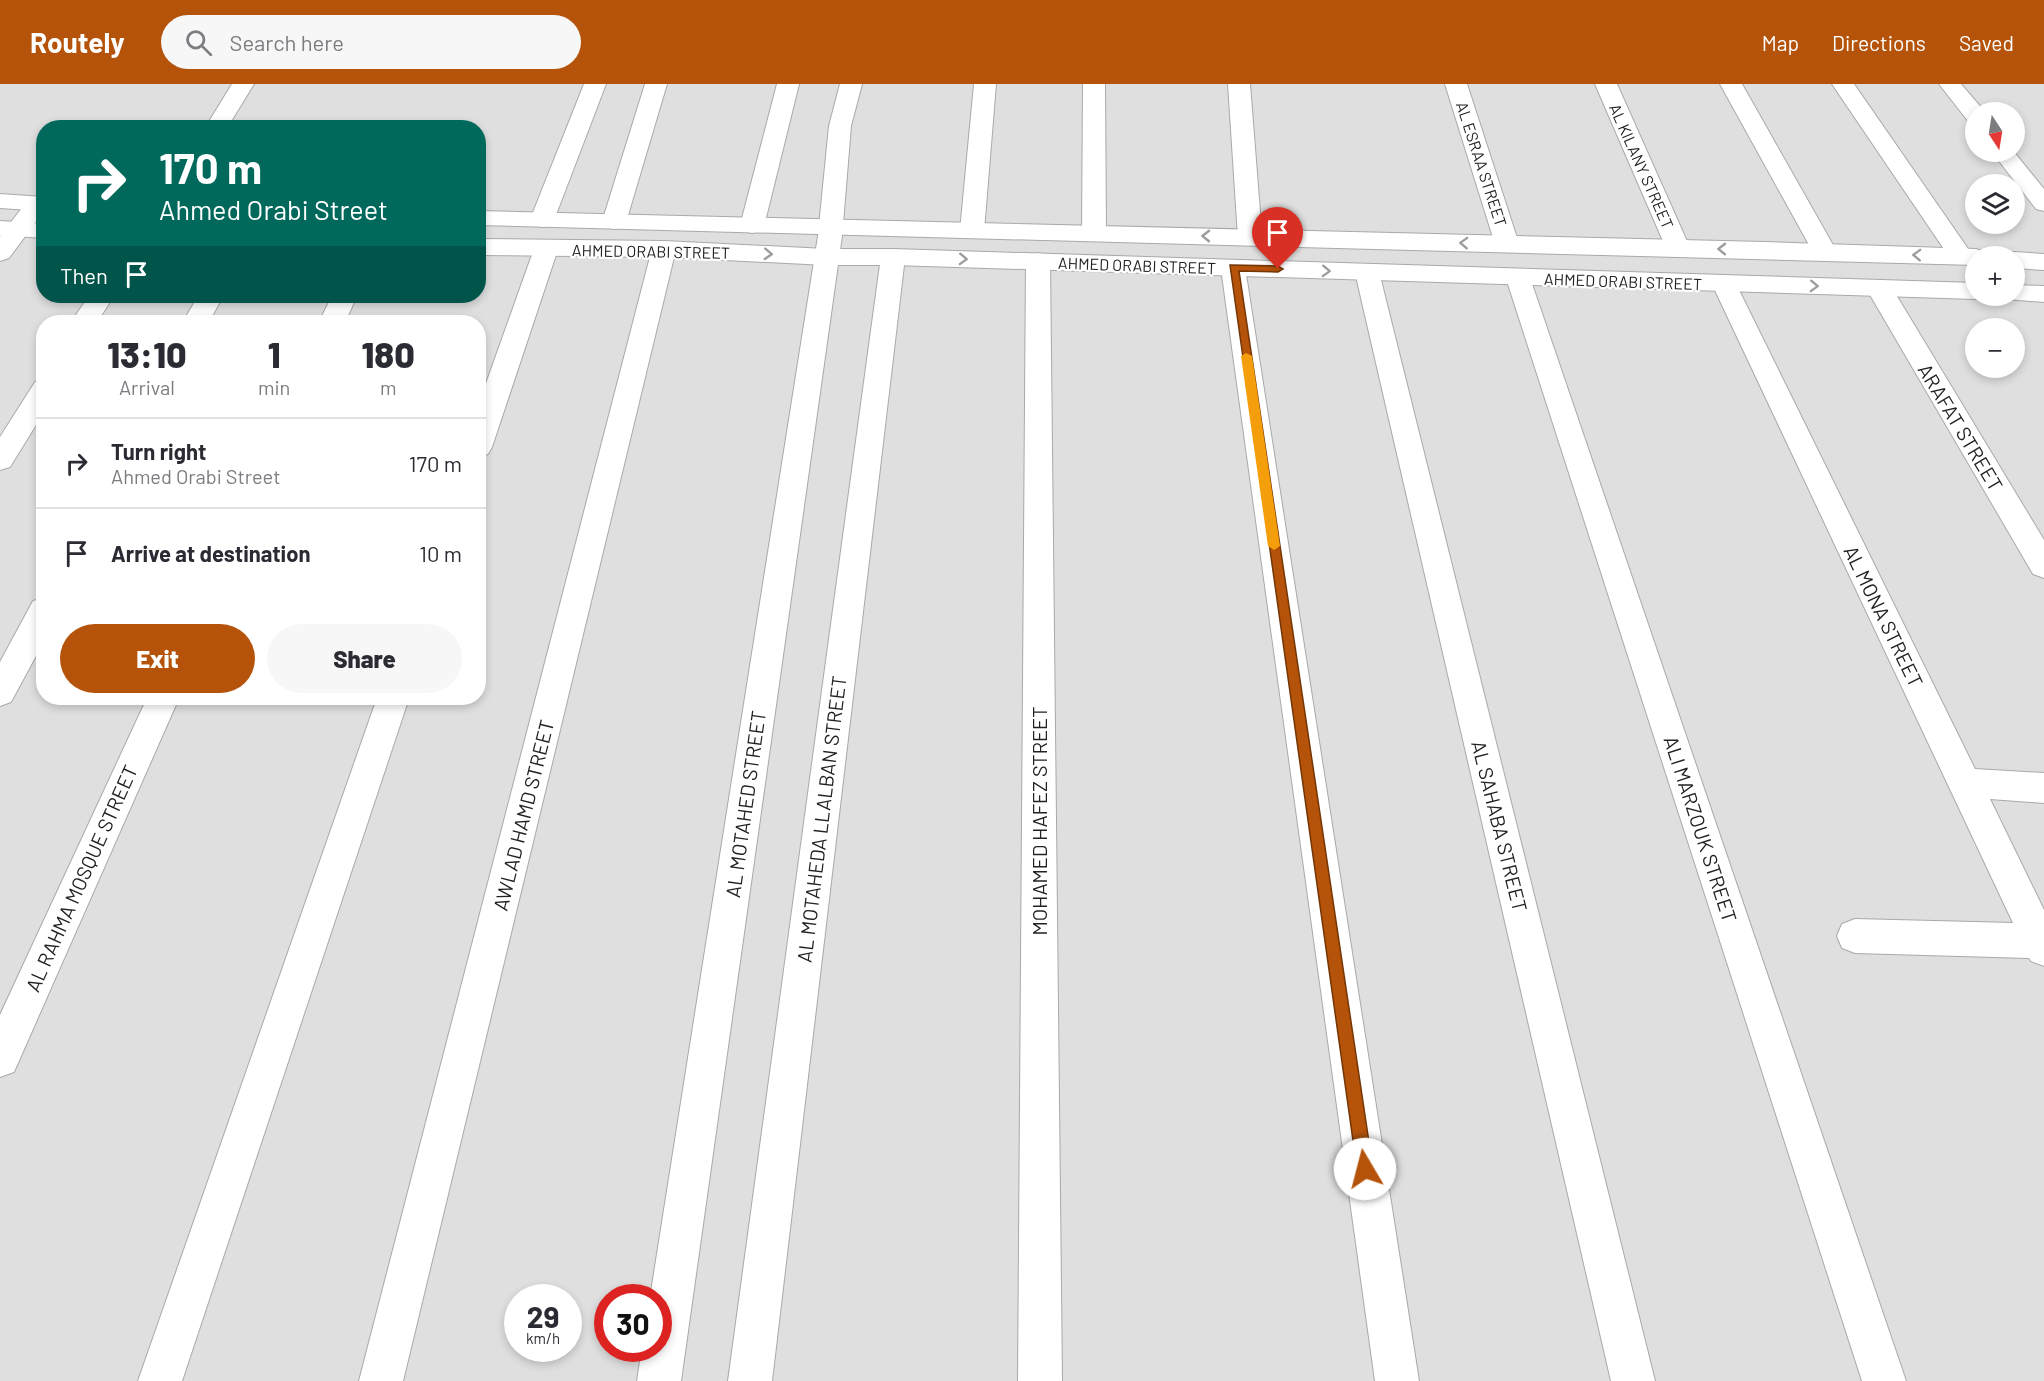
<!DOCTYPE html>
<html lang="en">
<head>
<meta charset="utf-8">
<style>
	body { margin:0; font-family:Barlow,sans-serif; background:#f7f7f7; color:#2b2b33; height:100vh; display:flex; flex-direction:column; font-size:22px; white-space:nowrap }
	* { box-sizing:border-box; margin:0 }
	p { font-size:20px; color:#7c7c81 }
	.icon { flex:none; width:33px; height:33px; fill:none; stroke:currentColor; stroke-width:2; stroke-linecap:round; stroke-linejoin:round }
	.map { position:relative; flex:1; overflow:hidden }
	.details { position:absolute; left:36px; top:231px; width:450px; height:390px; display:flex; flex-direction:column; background:#fff; border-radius:24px; box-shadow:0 3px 9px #0003 }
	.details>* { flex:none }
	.top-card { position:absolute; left:36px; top:36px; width:450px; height:183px; border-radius:24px; box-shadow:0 3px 9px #0003; background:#00695c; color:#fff; overflow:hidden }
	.needle { width:39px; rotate:168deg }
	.controls { position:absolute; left:1965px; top:18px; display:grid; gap:12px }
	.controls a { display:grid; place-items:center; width:60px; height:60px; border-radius:50%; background:#fff; box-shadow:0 3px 9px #0003; font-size:30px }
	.speed { position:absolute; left:504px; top:1200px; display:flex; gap:12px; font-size:30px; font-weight:700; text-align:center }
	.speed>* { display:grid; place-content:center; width:78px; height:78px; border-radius:50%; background:#fff; box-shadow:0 3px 9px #0003; line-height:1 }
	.speed small { font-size:15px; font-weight:400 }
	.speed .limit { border:9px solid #d22; background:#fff; color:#111 }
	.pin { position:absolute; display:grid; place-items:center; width:51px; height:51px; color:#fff; margin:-62px -26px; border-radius:50% 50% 50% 0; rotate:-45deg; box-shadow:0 0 6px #0007 }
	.pin .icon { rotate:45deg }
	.me { position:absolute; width:66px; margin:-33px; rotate:352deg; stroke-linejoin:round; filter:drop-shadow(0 0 4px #0008) }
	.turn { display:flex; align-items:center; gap:21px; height:126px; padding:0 24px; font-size:27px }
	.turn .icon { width:78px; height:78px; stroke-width:2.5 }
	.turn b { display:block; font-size:42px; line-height:51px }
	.then { display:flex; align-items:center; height:57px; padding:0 24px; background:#0003; gap:12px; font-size:22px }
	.eta { display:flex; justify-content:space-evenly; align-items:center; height:102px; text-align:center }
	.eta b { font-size:36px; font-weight:800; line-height:42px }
	.button { display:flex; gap:12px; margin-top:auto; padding:12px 24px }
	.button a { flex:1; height:69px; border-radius:36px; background:#b45309; color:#fff; font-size:24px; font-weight:800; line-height:69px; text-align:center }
	.button a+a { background:#f7f7f7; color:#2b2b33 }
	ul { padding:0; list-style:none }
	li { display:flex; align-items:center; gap:18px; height:90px; padding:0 24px; border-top:2px solid #e1e1e2 }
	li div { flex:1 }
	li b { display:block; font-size:22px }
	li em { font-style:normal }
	header { display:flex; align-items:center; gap:36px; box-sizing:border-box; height:84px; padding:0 30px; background:#b45309; color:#fff }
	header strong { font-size:28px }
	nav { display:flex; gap:33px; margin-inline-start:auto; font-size:21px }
	.search { width:420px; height:54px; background:#f7f7f7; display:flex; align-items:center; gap:15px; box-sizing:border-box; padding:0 21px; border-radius:33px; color:#7c7c81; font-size:22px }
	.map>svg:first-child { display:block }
	.residential { fill:#e0dfdf; fill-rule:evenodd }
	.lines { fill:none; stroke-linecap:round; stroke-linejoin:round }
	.minor-casing { stroke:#a9a9a9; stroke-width:2 }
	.tertiary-casing { stroke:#a9a9a9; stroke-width:2 }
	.minor { fill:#fff; fill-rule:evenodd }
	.tertiary { fill:#fff; fill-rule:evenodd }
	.oneway { stroke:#9c9c9c }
	.route { fill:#b45309; stroke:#753606; stroke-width:1.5 }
	.slow { fill:#f59e0b }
	.labels { text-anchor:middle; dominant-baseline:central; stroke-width:4.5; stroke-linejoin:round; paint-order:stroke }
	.far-street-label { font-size:16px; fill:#222; stroke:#fff }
	.street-label { font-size:20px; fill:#222; stroke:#fff }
</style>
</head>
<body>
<header>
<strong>Routely</strong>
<div class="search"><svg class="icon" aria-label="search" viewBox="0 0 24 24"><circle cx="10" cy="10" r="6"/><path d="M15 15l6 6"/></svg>Search here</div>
<nav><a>Map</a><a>Directions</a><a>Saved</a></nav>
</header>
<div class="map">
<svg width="2044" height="1297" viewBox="0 0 2044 1297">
	<rect width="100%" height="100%" fill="#f2efe9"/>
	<path class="residential" d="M 0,0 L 2044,0 L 2044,1297 L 0,1297 ZM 1976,28 L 2014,28 L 2014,68 L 1976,68 ZM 44,44 L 478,44 L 478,212 L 44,212 ZM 1976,100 L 2014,100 L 2014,140 L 1976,140 ZM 1976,172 L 2014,172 L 2014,212 L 1976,212 ZM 44,238 L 478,238 L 478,614 L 44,614 ZM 1976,244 L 2014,244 L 2014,284 L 1976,284 ZM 518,1214 L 568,1214 L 568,1264 L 518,1264 ZM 608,1214 L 658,1214 L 658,1264 L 608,1264 Z"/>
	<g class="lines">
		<defs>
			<g id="minor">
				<path d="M 232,0 L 254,0 L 227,44 L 205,44 Z"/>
				<path d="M 584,0 L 606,0 L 554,136 L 550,141 L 542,143 L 534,141 L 530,136 Z"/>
				<path d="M 645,0 L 667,0 L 626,138 L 622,143 L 614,145 L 606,143 L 602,138 Z"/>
				<path d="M 777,0 L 799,0 L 764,142 L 760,147 L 752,149 L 744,147 L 740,142 Z"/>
				<path d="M 840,0 L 862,0 L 851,42 L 842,152 L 681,1297 L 637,1297 L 642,1264 L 658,1264 L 658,1214 L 650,1214 L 818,152 L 829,42 Z"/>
				<path d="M 974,0 L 996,0 L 984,147 L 980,152 L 972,154 L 964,152 L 960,147 Z"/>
				<path d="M 1083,0 L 1105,0 L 1106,149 L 1103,154 L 1094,156 L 1085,154 L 1082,149 Z"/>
				<path d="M 1228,0 L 1250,0 L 1262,153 L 1259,158 L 1250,160 L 1241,158 L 1238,153 Z"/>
				<path d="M 1445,0 L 1467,0 L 1519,160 L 1516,165 L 1507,168 L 1498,165 L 1495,160 Z"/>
				<path d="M 1595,0 L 1617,0 L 1690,164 L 1687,169 L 1678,172 L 1669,169 L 1666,164 Z"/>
				<path d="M 1720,0 L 1742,0 L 1837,168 L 1834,173 L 1825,176 L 1816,173 L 1813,168 Z"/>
				<path d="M 1832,0 L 1854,0 L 1973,172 L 1970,177 L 1961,180 L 1952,177 Z"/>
				<path d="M 1939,0 L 1961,0 L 1985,28 L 1976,28 L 1976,38 L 1968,37 Z"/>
				<path d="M 1992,68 L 2014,68 L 2044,105 L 2044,127 L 2036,125 Z"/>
				<path d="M 37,113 L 44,115 L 44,127 L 9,174 L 0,177 L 0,152 L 29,115 Z"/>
				<path d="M 546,157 L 555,160 L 558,165 L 492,363 L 488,370 L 478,373 L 478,322 L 534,165 L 537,160 Z"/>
				<path d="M 664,157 L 673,160 L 676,165 L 403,1297 L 359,1297 L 652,165 L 655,160 Z"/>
				<path d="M 893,165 L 902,168 L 905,173 L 772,1297 L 728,1297 L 881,173 L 884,168 Z"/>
				<path d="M 1038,169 L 1047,172 L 1050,177 L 1062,1297 L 1018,1297 L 1026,177 L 1029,172 Z"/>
				<path d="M 1233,176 L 1242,178 L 1245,184 L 1419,1297 L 1375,1297 L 1221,184 L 1224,178 Z"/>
				<path d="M 1367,180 L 1376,182 L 1379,188 L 1655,1297 L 1611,1297 L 1355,188 L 1358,182 Z"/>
				<path d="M 1518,186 L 1527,188 L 1530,194 L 1906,1297 L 1862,1297 L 1506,194 L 1509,188 Z"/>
				<path d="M 1724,192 L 1733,194 L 1736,200 L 1975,685 L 2044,689 L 2044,719 L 1990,715 L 2044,826 L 2044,882 L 2031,877 L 2029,874 L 1855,869 L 1842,864 L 1837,852 L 1842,840 L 1855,835 L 2013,839 L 1712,200 L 1715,194 Z"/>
				<path d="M 1879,196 L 1888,198 L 1892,204 L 2044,456 L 2044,494 L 2033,490 L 1866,204 L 1870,198 Z"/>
				<path d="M 89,212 L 114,212 L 97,238 L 71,238 Z"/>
				<path d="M 198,212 L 223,212 L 209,238 L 183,238 Z"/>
				<path d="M 332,212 L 357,212 L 345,238 L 319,238 Z"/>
				<path d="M 44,296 L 44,328 L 10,383 L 0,386 L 0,353 L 35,298 Z"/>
				<path d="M 44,514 L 44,557 L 11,618 L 0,622 L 0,578 L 33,517 Z"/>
				<path d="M 147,614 L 179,614 L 14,988 L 0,993 L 0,931 Z"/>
				<path d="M 377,614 L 409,614 L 182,1297 L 138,1297 Z"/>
			</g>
			<g id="tertiary">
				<path d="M 0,110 L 44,113 L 44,127 L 0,124 Z"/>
				<path d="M 478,127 L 1765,158 L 1976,165 L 1985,168 L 1988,172 L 1976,172 L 1976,181 L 478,141 Z"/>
				<path d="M 0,137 L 44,140 L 44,154 L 0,151 Z"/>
				<path d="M 478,155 L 664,157 L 826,165 L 893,165 L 1976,199 L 1976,212 L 1986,212 L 1976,215 L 893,181 L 826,181 L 664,173 L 478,171 Z"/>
				<path d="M 2014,168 L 2044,170 L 2044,186 L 2014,184 L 2014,172 L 2004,172 Z"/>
				<path d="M 2014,201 L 2044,202 L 2044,218 L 2005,215 L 2003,212 L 2014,212 Z"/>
			</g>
		</defs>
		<use href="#minor" class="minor-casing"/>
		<use href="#tertiary" class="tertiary-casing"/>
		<use href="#minor" class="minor"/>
		<use href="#tertiary" class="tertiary"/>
	</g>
	<defs><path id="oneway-chevron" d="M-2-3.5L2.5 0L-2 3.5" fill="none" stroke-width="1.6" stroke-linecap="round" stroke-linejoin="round" transform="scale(1.5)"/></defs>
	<g class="oneway">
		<use href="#oneway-chevron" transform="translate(1206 152) rotate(-179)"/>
		<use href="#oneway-chevron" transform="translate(1464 159) rotate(-178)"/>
		<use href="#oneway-chevron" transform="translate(1722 165) rotate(-179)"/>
		<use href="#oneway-chevron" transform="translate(768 170) rotate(3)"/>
		<use href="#oneway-chevron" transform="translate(1917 171) rotate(-178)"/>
		<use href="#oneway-chevron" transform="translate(963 175) rotate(2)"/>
		<use href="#oneway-chevron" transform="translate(1326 187) rotate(2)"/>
		<use href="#oneway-chevron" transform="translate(1814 202) rotate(2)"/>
	</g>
	<path class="route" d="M 1230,181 L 1278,182 L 1283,185 L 1278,188 L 1239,187 L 1373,1085 L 1371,1091 L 1365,1094 L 1359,1091 L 1357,1085 Z"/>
	<path class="slow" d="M 1246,269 L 1252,272 L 1280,462 L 1274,466 L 1268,462 L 1241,272 Z"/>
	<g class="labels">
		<g class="far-street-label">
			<text transform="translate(1482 80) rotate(72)">AL ESRAA STREET</text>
			<text transform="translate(1642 82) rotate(66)">AL KILANY STREET</text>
			<text transform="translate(651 167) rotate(1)">AHMED ORABI STREET</text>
			<text transform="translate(1137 181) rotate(2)">AHMED ORABI STREET</text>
			<text transform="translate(1623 197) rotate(2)">AHMED ORABI STREET</text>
		</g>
		<g class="street-label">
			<text transform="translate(1961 343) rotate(59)">ARAFAT STREET</text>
			<text transform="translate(1884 532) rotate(64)">AL MONA STREET</text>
			<text transform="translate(745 720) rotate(-82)">AL MOTAHED STREET</text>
			<text transform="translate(523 731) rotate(-76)">AWLAD HAMD STREET</text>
			<text transform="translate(821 735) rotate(-83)">AL MOTAHEDA LLALBAN STREET</text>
			<text transform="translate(1039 737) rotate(-90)">MOHAMED HAFEZ STREET</text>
			<text transform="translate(1500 742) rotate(76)">AL SAHABA STREET</text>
			<text transform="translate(1701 745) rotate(72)">ALI MARZOUK STREET</text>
			<text transform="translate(81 794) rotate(-66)">AL RAHMA MOSQUE STREET</text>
		</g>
	</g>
</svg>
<div class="controls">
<a><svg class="needle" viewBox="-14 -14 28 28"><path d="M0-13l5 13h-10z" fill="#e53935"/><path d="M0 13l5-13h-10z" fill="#7c7c81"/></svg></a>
<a><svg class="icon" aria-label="layers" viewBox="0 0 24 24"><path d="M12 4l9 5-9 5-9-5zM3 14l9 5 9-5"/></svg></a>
<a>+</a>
<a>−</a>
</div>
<div class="speed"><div>29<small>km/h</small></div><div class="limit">30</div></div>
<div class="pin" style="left:1278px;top:185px;background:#d93025"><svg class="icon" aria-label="arrive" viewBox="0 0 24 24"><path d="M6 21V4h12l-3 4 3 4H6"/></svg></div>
<svg class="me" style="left:1365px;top:1085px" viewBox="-20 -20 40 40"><circle r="19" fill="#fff"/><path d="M0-13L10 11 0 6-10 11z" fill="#b45309"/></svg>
<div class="top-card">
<div class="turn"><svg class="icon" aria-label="right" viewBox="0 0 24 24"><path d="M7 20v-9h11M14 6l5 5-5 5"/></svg><div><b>170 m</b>Ahmed Orabi Street</div></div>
<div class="then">Then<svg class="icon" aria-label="arrive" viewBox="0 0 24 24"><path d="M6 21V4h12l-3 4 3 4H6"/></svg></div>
</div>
<section class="details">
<div class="eta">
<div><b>13:10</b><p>Arrival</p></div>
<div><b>1</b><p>min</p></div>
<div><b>180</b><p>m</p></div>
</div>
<ul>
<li><svg class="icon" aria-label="right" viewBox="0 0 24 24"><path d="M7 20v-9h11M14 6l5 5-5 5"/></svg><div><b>Turn right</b><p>Ahmed Orabi Street</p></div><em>170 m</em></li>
<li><svg class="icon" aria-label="arrive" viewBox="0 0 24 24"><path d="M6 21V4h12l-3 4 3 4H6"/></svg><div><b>Arrive at destination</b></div><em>10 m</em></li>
</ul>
<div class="button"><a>Exit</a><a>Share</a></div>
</section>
</div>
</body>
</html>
